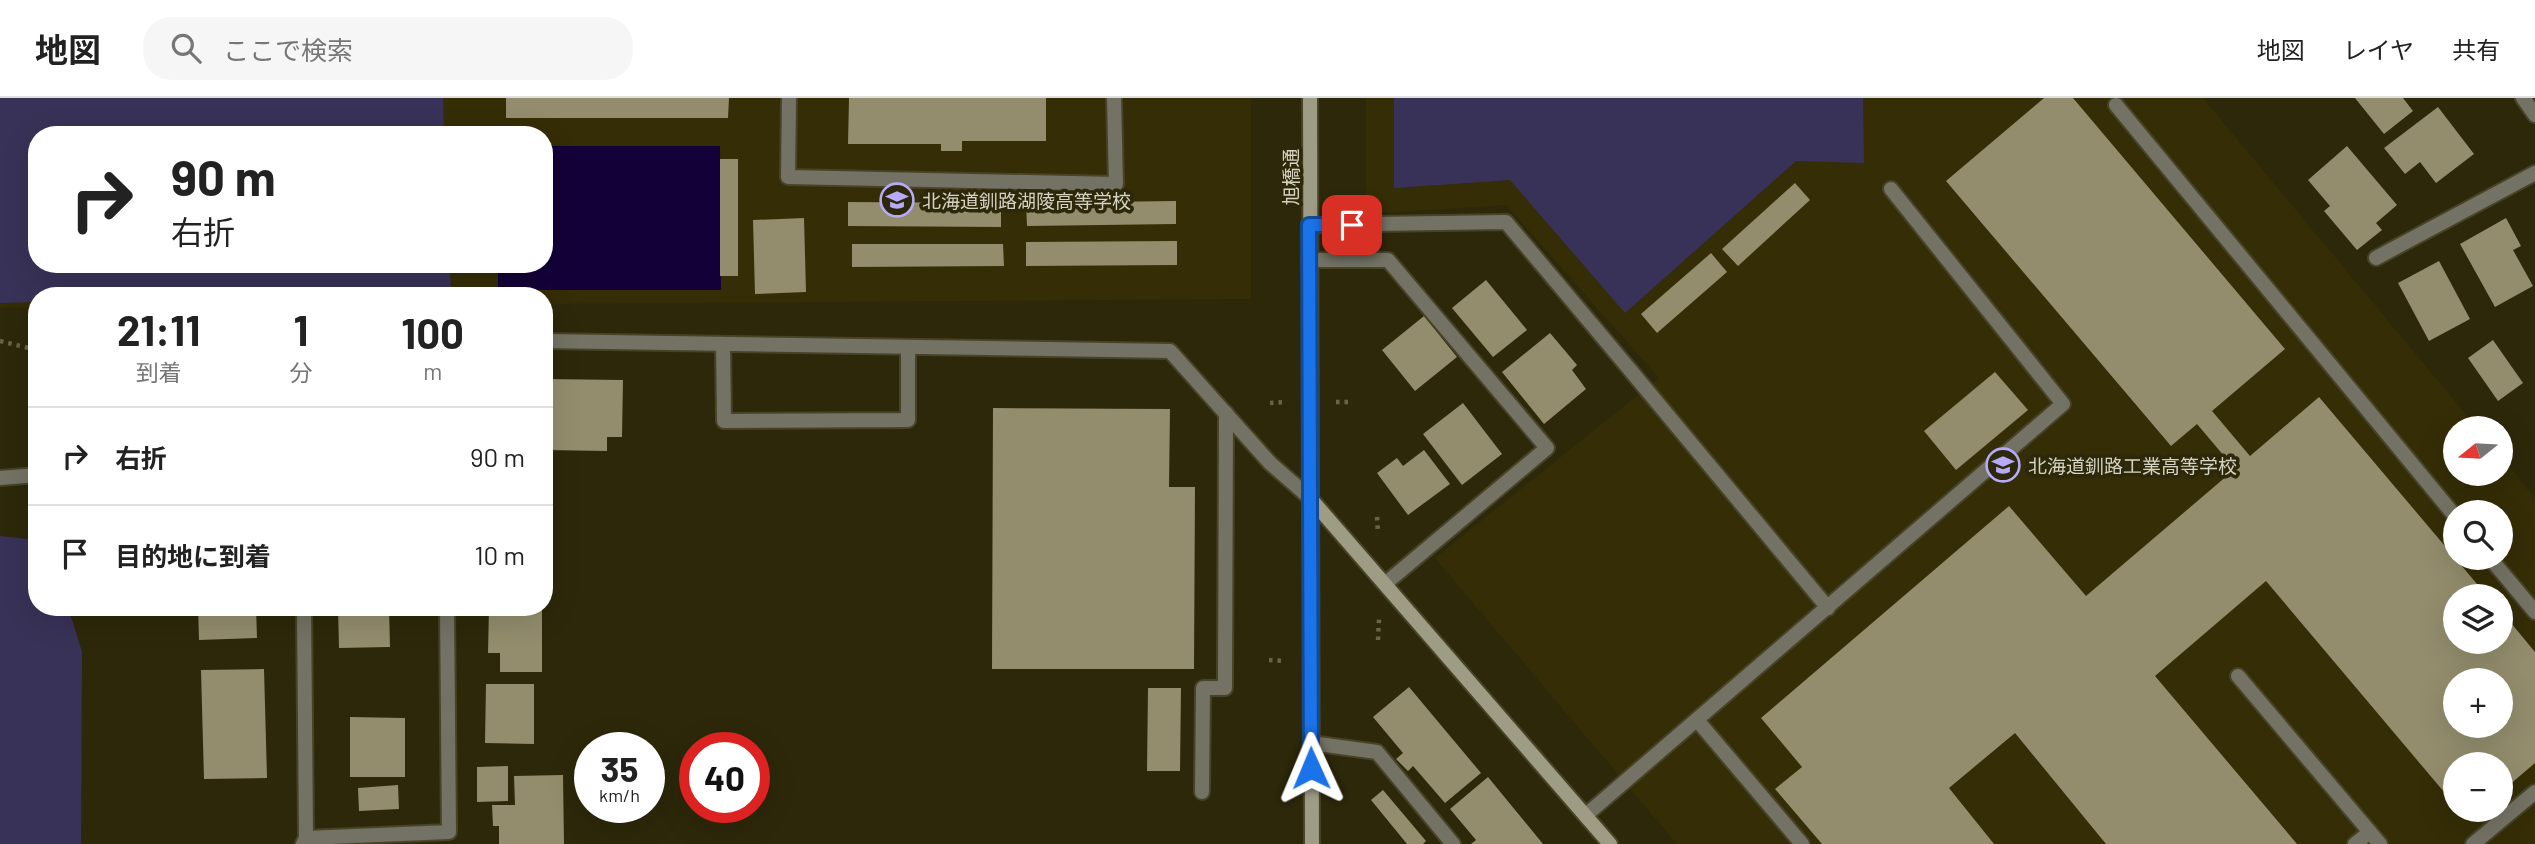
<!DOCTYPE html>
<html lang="ja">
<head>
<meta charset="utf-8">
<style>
	body { margin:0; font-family:Barlow,"Noto Sans JP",sans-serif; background:#f6f6f6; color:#222; height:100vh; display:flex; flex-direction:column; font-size:26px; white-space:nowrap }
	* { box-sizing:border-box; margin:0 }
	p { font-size:23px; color:#767676 }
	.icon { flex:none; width:38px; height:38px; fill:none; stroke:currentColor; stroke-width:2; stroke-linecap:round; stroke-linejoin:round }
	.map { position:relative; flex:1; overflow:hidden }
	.details { position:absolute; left:28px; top:189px; width:525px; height:329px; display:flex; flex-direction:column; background:#fff; border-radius:28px; box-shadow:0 7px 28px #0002 }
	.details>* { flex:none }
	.banner { position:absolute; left:28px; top:28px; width:525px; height:147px; border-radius:28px; box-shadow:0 7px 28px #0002; background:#fff; color:#222; overflow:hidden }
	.needle { width:46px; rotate:252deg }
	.fabs { position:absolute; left:2443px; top:318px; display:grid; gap:14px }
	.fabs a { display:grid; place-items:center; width:70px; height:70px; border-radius:50%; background:#fff; box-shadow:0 7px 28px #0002; font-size:35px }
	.speed { position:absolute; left:574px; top:634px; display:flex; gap:14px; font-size:35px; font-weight:700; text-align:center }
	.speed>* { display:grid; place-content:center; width:91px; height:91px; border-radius:50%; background:#fff; box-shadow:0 7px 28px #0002; line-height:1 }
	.speed small { font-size:18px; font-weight:400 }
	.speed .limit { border:10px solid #d22; background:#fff; color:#111 }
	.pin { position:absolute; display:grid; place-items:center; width:60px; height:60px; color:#fff; margin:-30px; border-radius:14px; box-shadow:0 4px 10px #0006 }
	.me { position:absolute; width:77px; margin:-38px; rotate:359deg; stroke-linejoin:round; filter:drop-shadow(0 0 5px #0008) }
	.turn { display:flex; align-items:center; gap:24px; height:147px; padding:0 28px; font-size:32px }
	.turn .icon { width:91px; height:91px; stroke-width:2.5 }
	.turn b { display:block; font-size:49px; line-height:60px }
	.eta { display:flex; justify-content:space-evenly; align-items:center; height:119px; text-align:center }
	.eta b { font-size:42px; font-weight:700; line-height:49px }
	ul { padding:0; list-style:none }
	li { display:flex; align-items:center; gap:21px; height:98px; padding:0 28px; border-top:2px solid #e0e0e0 }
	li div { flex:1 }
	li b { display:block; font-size:26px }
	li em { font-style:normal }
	header { display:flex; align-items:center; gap:42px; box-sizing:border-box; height:98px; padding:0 35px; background:#fff; border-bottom:2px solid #e0e0e0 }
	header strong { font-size:33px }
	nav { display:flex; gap:38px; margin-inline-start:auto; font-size:24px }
	.search { width:490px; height:63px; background:#f6f6f6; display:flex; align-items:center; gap:18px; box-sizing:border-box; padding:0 24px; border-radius:28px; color:#767676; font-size:26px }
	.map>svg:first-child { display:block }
	.built { fill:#342d06; fill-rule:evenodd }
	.green { fill:#393258 }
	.water { fill:#140038 }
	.building { fill:#938d6d; fill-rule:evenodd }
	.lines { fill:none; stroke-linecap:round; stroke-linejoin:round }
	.lane-casing { stroke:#484327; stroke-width:18 }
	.street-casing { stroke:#484327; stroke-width:18 }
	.secondary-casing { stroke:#484327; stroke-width:18 }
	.path { stroke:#68644b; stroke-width:4.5; stroke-dasharray:3.5 5; stroke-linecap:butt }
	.lane { stroke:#747264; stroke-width:14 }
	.street { stroke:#747264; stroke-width:14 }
	.secondary { stroke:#9f9c86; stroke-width:14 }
	.route-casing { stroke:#114b97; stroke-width:18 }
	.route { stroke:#1a73e8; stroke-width:12 }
	.labels { text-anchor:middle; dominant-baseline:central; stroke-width:7; stroke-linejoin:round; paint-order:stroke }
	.street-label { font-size:19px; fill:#d5d3c2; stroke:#2d280a }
	.poi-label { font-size:19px; fill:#d5d3c2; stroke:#2d280a; text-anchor:start }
</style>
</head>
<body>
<header>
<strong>地図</strong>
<div class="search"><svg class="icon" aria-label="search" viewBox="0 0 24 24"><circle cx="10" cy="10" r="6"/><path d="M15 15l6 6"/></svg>ここで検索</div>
<nav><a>地図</a><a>レイヤ</a><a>共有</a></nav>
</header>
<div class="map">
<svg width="2535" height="746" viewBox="0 0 2535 746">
	<rect width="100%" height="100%" fill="#2d280a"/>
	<g class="built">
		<path d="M 0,0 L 1251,0 L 1251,201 L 544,206 L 544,198 L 37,198 L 37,209 L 0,210 ZM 37,37 L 544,37 L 544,166 L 37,166 Z"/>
		<path d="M 1366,0 L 2203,0 L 2478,331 L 2455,331 L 2455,376 L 2501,376 L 2501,358 L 2535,400 L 2535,746 L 1677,746 L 1435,460 L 1659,280 L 1506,107 L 1366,116 ZM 2455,415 L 2501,415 L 2501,460 L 2455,460 ZM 2455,499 L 2501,499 L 2501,544 L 2455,544 ZM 2455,583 L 2501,583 L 2501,628 L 2455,628 ZM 2455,667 L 2501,667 L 2501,712 L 2455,712 Z"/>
	</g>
	<g class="green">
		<path d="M 0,0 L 443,0 L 444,37 L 37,37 L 37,166 L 450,166 L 451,194 L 309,198 L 37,198 L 37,204 L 0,205 Z"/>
		<path d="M 1394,0 L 1863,0 L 1864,65 L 1796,63 L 1625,215 L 1510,82 L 1394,90 Z"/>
		<path d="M 0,438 L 37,442 L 37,509 L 68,509 L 82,554 L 81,746 L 0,746 Z"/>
	</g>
	<path class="water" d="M 544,48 L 720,48 L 721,192 L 498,192 L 498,166 L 544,166 Z"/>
	<g class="building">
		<path d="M 506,0 L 729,0 L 728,20 L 506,20 Z"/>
		<path d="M 849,0 L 1046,0 L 1046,43 L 962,43 L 962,53 L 941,53 L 941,46 L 848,46 Z"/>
		<path d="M 2044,0 L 2073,0 L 2285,251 L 2212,313 L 2250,358 L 2319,299 L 2488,499 L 2455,499 L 2455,544 L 2501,544 L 2501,513 L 2535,554 L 2535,665 L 2501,694 L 2501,667 L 2455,667 L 2455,707 L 2266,483 L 2155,578 L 2297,746 L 2106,746 L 2015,635 L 1949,690 L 1994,746 L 1822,746 L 1775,691 L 1802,669 L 1761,620 L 2009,408 L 2086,498 L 2235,371 L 2197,326 L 2171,348 L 1946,83 ZM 2455,583 L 2501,583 L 2501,628 L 2455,628 Z"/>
		<path d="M 2355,0 L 2403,0 L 2413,13 L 2384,36 Z"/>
		<path d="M 2438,9 L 2474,56 L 2436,85 L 2420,64 L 2405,76 L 2384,50 Z"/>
		<path d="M 2347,48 L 2397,107 L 2376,125 L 2382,132 L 2357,152 L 2324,113 L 2330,108 L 2308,82 Z"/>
		<rect x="720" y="61" width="18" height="117"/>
		<path d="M 1795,85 L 1810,102 L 1738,168 L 1722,151 Z"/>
		<path d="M 1176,103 L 1176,126 L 1027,128 L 1026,105 Z"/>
		<path d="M 848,104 L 1001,105 L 1001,129 L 848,128 Z"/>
		<path d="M 804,120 L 806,194 L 755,196 L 753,122 Z"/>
		<path d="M 2506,120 L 2521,148 L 2513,152 L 2533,188 L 2495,209 L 2460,146 Z"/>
		<path d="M 1177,143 L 1177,167 L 1026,168 L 1026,144 Z"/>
		<path d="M 852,146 L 1003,146 L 1004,168 L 852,169 Z"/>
		<path d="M 1711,155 L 1727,174 L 1657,235 L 1641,216 Z"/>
		<path d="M 2439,163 L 2470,221 L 2429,243 L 2398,185 Z"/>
		<path d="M 1486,182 L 1527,232 L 1493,259 L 1452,210 Z"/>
		<path d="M 1424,218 L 1457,259 L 1415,293 L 1382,252 Z"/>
		<path d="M 1550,235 L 1577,267 L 1572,272 L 1586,291 L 1544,326 L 1502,274 Z"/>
		<path d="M 2493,242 L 2523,285 L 2498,303 L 2468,260 Z"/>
		<path d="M 1995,274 L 2028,312 L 1956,372 L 1924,333 Z"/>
		<path d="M 544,281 L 623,282 L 622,339 L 607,339 L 607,353 L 544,352 Z"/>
		<path d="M 1463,305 L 1502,356 L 1462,387 L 1423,336 Z"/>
		<path d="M 993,310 L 1170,311 L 1169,389 L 1195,389 L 1194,571 L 992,571 Z"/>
		<path d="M 1424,352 L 1450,386 L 1408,417 L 1377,375 L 1397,360 L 1403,368 Z"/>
		<path d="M 198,509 L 256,509 L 257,540 L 199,542 Z"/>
		<path d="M 338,509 L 389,509 L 390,549 L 339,550 Z"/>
		<path d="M 489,509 L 542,509 L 542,574 L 500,574 L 500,555 L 488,555 Z"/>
		<path d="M 264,571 L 267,680 L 204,681 L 201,572 Z"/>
		<path d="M 486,586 L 534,586 L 534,646 L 485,645 Z"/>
		<path d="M 1409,589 L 1481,675 L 1445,705 L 1413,668 L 1408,673 L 1396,661 L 1403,655 L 1373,619 Z"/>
		<path d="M 1148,590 L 1181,590 L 1180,673 L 1147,673 Z"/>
		<path d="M 350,619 L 405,620 L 405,679 L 350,679 Z"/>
		<path d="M 508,668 L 508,703 L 477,704 L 477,669 Z"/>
		<path d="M 563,677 L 564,746 L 499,746 L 499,728 L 493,728 L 492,707 L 515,707 L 514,678 Z"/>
		<path d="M 1488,679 L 1543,746 L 1471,746 L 1476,742 L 1450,711 Z"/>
		<path d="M 398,687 L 399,711 L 359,713 L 358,690 Z"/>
		<path d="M 1383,692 L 1426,743 L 1423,746 L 1407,746 L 1371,702 Z"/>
		<path d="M 2460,712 L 2479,712 L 2468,722 Z"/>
	</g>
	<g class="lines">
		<defs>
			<g id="lane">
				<path d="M 789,0 L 788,79 L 1116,86 L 1114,0"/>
				<path d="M 2116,7 L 2455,418"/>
				<path d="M 1309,162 L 1388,162 L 1547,350 L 1386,485"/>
				<path d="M 723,246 L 724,323 L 908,322 L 908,249"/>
				<path d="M 1631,273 L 1828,510"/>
				<path d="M 0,380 L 37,377"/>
				<path d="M 2490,460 L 2535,514"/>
				<path d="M 2238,578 L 2380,746"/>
				<path d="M 1697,622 L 1802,746"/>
				<path d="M 1311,645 L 1377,654 L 1453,746"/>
				<path d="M 1202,694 L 1203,590 L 1225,590 L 1226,315"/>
				<path d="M 1586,717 L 2063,306 L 1891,91"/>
				<path d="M 2355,746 L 2370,734"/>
				<path d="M 2473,746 L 2535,694"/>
			</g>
			<g id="street">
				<path d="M 2523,0 L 2535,17"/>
				<path d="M 1309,127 L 1506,124 L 1631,273"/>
				<path d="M 2376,160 L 2535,75"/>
				<path d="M 544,243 L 1170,253 L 1270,365 L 1310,400"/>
				<path d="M 306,740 L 449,734 L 447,509"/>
				<path d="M 303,746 L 306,740 L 304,509"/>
			</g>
			<g id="secondary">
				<path d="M 1310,0 L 1312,746"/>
				<path d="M 1310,400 L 1610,746"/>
			</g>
		</defs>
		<use href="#lane" class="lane-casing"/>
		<use href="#street" class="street-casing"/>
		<use href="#secondary" class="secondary-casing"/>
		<g class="path">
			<path d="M 0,243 L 37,252"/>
			<path d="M 1336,304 L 1353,304"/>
			<path d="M 1270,305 L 1285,304"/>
			<path d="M 1377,419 L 1378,436"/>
			<path d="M 1378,542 L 1379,521"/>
			<path d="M 1269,562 L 1285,563"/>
		</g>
		<use href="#lane" class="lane"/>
		<use href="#street" class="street"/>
		<use href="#secondary" class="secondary"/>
	</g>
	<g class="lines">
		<defs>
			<path id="route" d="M 1311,670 L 1309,127 L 1352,127"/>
		</defs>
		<use href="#route" class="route-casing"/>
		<use href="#route" class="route"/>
	</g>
	<defs>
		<symbol id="school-ring" viewBox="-11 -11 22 22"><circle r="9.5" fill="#2d280a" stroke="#b7abf8" stroke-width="1.5"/><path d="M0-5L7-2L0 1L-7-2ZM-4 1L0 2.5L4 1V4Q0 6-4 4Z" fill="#b7abf8"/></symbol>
	</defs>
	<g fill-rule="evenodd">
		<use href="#school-ring" x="878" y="83" width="38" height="38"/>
		<use href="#school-ring" x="1984" y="348" width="38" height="38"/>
	</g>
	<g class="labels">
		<g class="street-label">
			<text transform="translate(1290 79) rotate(-90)">旭橋通</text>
		</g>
		<g class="poi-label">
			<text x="922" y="102">北海道釧路湖陵高等学校</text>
			<text x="2028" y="367">北海道釧路工業高等学校</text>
		</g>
	</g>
</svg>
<div class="fabs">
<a><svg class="needle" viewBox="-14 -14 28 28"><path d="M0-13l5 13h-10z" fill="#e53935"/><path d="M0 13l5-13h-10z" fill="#767676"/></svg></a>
<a><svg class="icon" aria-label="search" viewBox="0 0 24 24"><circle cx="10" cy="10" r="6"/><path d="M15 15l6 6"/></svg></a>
<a><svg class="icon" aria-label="layers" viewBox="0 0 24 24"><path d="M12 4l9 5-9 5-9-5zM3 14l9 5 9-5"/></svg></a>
<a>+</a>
<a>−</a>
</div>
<div class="speed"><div>35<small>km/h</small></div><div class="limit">40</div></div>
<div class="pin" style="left:1352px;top:127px;background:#d93025"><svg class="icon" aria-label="arrive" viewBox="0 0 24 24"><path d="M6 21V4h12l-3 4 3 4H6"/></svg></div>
<svg class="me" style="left:1311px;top:670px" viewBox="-20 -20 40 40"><path d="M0-17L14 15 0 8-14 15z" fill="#1a73e8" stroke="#fff" stroke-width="4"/></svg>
<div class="banner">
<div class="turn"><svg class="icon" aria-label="right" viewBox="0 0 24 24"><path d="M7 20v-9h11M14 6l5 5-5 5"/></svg><div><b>90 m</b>右折</div></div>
</div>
<section class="details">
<div class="eta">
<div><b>21:11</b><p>到着</p></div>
<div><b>1</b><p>分</p></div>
<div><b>100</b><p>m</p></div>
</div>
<ul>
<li><svg class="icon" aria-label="right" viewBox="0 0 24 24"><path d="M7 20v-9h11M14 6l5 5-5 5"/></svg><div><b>右折</b></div><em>90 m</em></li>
<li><svg class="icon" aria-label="arrive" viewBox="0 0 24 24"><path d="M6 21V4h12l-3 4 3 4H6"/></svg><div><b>目的地に到着</b></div><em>10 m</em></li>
</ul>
</section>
</div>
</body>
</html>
